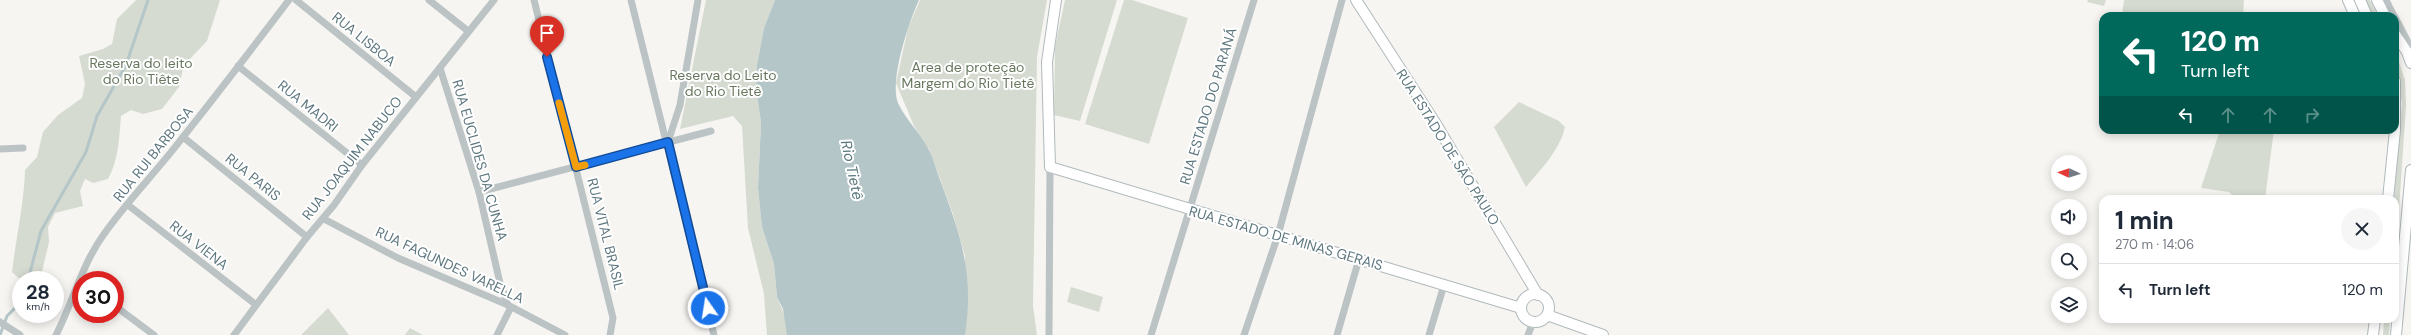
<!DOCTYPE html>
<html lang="en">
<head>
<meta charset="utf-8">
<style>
	body { margin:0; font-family:"DM Sans",sans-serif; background:#f6f6f7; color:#1f2937; height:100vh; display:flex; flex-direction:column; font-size:15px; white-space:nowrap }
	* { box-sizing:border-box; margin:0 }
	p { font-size:13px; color:#747a83 }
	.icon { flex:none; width:22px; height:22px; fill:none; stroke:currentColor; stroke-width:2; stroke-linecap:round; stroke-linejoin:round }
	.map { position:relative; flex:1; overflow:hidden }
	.panel { position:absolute; left:2099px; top:195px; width:300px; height:128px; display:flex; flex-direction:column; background:#fff; border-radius:12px; box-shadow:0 2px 10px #0003 }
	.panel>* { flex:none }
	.hud { position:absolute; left:2099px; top:12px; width:300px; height:122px; border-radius:12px; box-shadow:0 2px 10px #0003; background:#00695c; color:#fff; overflow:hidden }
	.needle { width:26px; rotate:274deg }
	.tools { position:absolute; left:2051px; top:155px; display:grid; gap:8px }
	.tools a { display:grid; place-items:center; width:36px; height:36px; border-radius:50%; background:#fff; box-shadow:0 2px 10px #0003; font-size:20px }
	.speed { position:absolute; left:12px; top:271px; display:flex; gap:8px; font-size:20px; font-weight:700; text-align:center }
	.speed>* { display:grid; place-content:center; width:52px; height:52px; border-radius:50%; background:#fff; box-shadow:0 2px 10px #0003; line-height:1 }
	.speed small { font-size:10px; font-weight:400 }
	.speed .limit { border:6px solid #d22; background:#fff; color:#111 }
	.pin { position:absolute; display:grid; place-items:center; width:34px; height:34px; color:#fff; margin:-41px -17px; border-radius:50% 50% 50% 0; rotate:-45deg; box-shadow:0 0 4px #0007 }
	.pin .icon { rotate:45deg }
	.me { position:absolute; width:44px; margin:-22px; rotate:347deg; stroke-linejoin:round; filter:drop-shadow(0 0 3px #0008) }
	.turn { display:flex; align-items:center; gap:14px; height:84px; padding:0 16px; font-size:18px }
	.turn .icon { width:52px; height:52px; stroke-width:2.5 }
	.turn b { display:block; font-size:28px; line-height:34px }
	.lanes { display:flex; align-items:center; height:38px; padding:0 16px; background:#0003; justify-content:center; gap:20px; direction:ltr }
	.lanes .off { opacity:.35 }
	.round { display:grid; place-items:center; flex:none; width:42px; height:42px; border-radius:21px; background:#f6f6f7 }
	.headline { display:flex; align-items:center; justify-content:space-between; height:68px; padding:0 16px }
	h1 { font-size:24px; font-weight:800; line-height:30px }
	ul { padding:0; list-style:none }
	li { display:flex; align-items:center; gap:12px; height:52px; padding:0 16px; border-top:1px solid #e0e1e3 }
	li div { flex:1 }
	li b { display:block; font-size:15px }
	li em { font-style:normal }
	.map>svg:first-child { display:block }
	.green { fill:#d6dbd1 }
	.water { fill:#b4c6c8 }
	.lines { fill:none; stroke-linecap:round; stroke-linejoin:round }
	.stream { stroke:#b4c6c8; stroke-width:3 }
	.secondary-casing { stroke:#b0b9bc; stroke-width:12 }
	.street { stroke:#bbc3c5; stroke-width:7 }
	.secondary { stroke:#fff; stroke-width:10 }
	.route-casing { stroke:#114b97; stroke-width:10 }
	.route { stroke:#1a73e8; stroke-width:7 }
	.slow { stroke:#f59e0b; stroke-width:7 }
	.labels { text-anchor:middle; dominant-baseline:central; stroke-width:4; stroke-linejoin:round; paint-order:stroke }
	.street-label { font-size:14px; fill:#5e777f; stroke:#fff }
	.park-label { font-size:14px; fill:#67775e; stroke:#fff }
	.water-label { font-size:15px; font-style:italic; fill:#59787c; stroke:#fff }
</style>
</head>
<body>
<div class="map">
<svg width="2411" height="335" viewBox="0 0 2411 335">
	<rect width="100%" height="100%" fill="#f6f5f2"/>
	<g class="green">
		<path d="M 136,0 L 220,0 L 207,41 L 184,65 L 179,87 L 162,109 L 143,114 L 131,110 L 121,116 C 119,138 119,159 108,179 L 93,183 L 85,179 L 80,191 L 83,206 L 55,213 L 48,227 L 49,242 L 40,280 L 21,280 L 12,272 C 16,238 24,204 25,170 L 37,157 L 43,132 L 58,115 L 82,98 L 85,84 L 79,56 L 103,49 L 112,44 L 117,19 Z"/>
		<path d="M 706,0 L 775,0 L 764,28 L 757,65 L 756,87 L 761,123 L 758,188 L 762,227 L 774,264 L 777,297 L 784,314 L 803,335 L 767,335 L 764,294 L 748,228 L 742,126 L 733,116 L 680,129 Z"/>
		<path d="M 920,0 L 1047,0 L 1037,57 L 1033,306 L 1037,335 L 964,335 L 965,256 L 953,214 L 929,149 L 914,126 L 896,83 L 908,28 Z"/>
		<path d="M 1065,0 L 1117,0 L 1080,121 L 1054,115 L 1055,47 Z"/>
		<path d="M 1124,0 L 1132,0 L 1188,18 L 1149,144 L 1085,124 Z"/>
		<path d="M 2088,0 L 2106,0 L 2104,6 L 2087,2 Z"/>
		<path d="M 2124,0 L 2244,0 L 2243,16 L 2122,16 Z"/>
		<path d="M 2365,0 L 2370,0 L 2378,16 L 2372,16 Z"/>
		<path d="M 2395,50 L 2405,80 L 2406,105 L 2395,270 L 2394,199 L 2402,103 L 2395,64 Z"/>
		<path d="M 1519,102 L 1559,121 L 1565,127 C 1560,150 1541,169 1526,187 L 1494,127 Z"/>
		<path d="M 2220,130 L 2274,130 L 2265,199 L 2236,199 L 2229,192 L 2201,188 Z"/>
		<path d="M 1071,287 L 1103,297 L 1099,312 L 1067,302 Z"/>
		<path d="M 328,308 L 349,335 L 301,335 Z"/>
		<path d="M 2384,319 L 2390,319 L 2389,335 L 2383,335 Z"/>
		<path d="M 410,328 L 423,335 L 405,335 Z"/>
	</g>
	<path class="water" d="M 775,0 L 919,0 C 909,21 889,81 898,103 C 904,117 920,133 928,148 C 934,159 937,173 942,185 C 962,239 974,276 965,335 L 787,335 L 783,309 L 777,297 L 774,264 L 762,227 L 758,188 L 761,123 L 756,87 L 757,65 L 764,28 Z"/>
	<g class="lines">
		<g class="stream">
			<path d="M 28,280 L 41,231 L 86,152 L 97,116 L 126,65 L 148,0"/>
			<path d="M 0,335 L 7,316 L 21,302"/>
		</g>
		<defs>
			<g id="secondary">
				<path d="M 1056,0 L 1047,62 L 1050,167 L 1521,308"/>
				<path d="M 1356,0 L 1436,124 L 1538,295"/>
				<path d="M 2348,0 L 2355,16"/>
				<path d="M 2360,0 L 2367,16"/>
				<path d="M 2377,0 L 2385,16"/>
				<path d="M 2395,34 L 2407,52 L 2411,63"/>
				<path d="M 2395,81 L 2395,128"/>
				<path d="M 2388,199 L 2395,130"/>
				<circle cx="1535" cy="308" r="14"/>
				<path d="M 1547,315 L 1603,335"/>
				<path d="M 2373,335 L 2375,319"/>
				<path d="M 2396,335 L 2411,170"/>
			</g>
		</defs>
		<use href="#secondary" class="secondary-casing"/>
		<g class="street">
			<path d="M 296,0 L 416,97"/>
			<path d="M 429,0 L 468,31"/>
			<path d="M 534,0 L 613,318 L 610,335"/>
			<path d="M 631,0 L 714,335"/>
			<path d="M 2386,0 L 2394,16"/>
			<path d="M 2395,17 L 2411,48"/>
			<path d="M 238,66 L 362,165"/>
			<path d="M 440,68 L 479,192 L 500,283 L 508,305"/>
			<path d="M 183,137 L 307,237"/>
			<path d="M 668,142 L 680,105 L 698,0"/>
			<path d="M 0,149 L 23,148"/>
			<path d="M 479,192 L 711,131"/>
			<path d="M 128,205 L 255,304"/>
			<path d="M 324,219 L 398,258 L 508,305 L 565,335"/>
			<path d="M 115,306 L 154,335"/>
			<path d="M 0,322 L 20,335"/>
			<path d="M 56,335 C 73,302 82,264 104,234 C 128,200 158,170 183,137 C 219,92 254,46 289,0"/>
			<path d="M 234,335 L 307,237 L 334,205 L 362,165 L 494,0"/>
			<path d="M 497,335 L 511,307"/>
			<path d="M 1049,335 L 1050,167"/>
			<path d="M 1151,335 L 1254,0"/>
			<path d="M 1244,335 L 1278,235 L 1342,0"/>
			<path d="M 1337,335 L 1359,259"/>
			<path d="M 1429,335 L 1444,285"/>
			<path d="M 1528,335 L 1533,322"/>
		</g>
		<use href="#secondary" class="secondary"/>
	</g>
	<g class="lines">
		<defs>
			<path id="route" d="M 547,57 L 576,167 L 668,142 L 708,308"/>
		</defs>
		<use href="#route" class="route-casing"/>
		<use href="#route" class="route"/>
		<path class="slow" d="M 559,103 L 576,167 L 585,165"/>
	</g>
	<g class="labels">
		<g class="street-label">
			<text transform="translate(364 39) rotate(39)">RUA LISBOA</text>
			<text transform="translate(308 106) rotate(39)">RUA MADRI</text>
			<text transform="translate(1208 106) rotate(-73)">RUA ESTADO DO PARANÁ</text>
			<text transform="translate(1448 147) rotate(58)">RUA ESTADO DE SÃO PAULO</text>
			<text transform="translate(153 154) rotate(-51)">RUA RUI BARBOSA</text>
			<text transform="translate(352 158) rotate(-52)">RUA JOAQUIM NABUCO</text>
			<text transform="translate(480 160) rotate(74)">RUA EUCLIDES DA CUNHA</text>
			<text transform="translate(253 177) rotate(39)">RUA PARIS</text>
			<text transform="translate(606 234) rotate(76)">RUA VITAL BRASIL</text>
			<text transform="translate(1286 238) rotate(16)">RUA ESTADO DE MINAS GERAIS</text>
			<text transform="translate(199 245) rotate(38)">RUA VIENA</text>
			<text transform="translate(450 265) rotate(25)">RUA FAGUNDES VARELLA</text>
		</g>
		<g class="park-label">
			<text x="141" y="63">Reserva do leito<tspan x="141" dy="16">do Rio Tiête</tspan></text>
			<text x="968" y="67">Area de proteção<tspan x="968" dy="16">Margem do Rio Tietê</tspan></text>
			<text x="723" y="75">Reserva do Leito<tspan x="723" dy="16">do Rio Tietê</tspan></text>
		</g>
		<g class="water-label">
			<text transform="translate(852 170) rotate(78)">Rio Tietê</text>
		</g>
	</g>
</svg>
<div class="tools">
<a><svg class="needle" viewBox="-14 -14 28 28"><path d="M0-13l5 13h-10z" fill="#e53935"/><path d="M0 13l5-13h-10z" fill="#747a83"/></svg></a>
<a><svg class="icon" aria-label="sound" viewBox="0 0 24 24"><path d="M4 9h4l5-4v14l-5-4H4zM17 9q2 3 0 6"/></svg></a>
<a><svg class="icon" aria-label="search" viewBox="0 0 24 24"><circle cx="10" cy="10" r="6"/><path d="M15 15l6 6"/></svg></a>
<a><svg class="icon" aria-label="layers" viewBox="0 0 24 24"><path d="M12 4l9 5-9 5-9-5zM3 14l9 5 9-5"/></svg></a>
</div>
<div class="speed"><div>28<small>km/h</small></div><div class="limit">30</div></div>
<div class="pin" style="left:547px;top:57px;background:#d93025"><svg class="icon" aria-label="arrive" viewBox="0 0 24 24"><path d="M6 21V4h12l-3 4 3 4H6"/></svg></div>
<svg class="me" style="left:708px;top:308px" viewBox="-20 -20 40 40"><circle r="17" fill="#1a73e8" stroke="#fff" stroke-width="3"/><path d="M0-11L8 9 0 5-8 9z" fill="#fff"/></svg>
<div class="hud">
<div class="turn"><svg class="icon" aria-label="left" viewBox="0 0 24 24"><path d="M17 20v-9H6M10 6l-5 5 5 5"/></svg><div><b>120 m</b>Turn left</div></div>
<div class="lanes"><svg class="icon" aria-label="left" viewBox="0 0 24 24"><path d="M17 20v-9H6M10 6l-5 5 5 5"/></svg><svg class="icon off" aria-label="ahead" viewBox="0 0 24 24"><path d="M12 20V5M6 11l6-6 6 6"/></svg><svg class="icon off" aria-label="ahead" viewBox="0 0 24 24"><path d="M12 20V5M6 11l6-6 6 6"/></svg><svg class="icon off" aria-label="right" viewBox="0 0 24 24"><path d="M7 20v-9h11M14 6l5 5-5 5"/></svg></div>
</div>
<section class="panel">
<div class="headline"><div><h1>1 min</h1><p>270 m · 14:06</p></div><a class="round"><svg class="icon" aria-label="close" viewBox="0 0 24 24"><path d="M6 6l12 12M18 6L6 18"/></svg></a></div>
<ul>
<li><svg class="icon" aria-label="left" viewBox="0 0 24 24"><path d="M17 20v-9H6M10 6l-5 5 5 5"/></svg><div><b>Turn left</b></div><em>120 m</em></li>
</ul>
</section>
</div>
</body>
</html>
